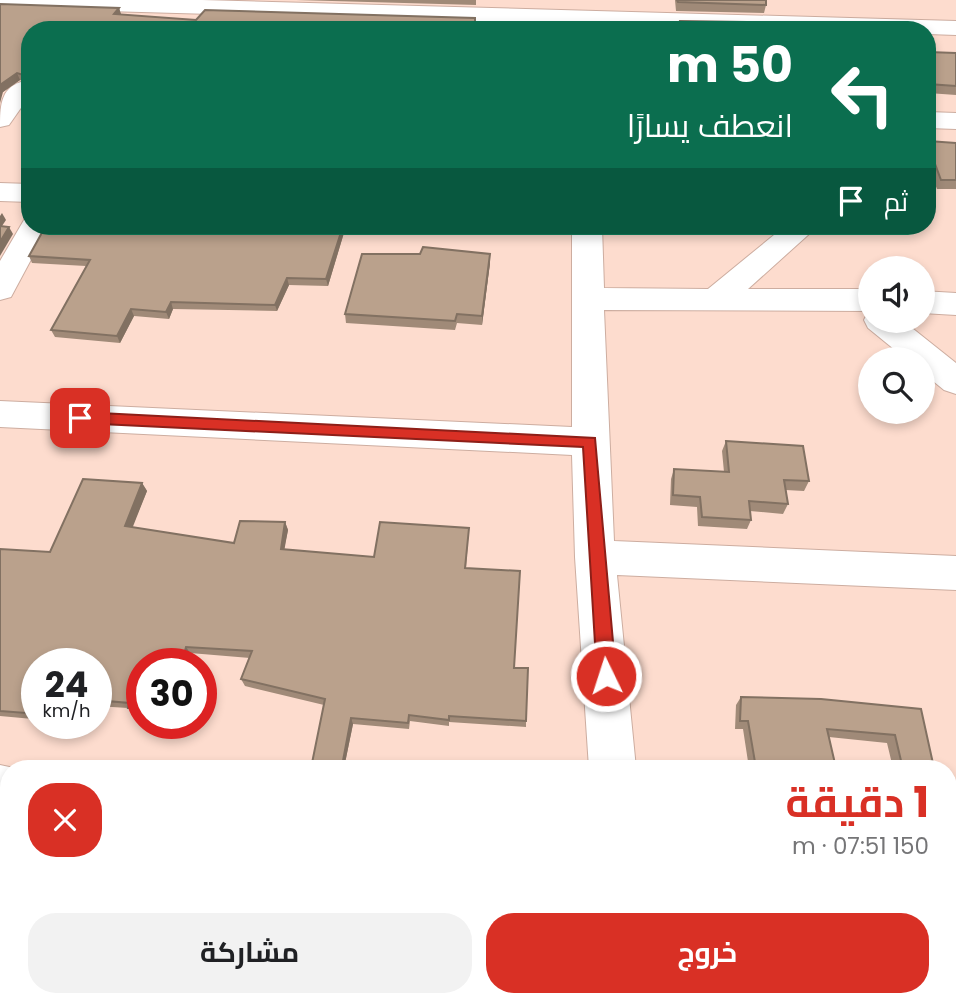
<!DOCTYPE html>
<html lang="ar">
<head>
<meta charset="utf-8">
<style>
	body { margin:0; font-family:Poppins,Cairo,sans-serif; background:#f2f2f2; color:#202124; direction:rtl; height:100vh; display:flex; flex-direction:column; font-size:26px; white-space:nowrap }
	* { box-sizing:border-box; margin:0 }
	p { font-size:23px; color:#757577 }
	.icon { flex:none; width:38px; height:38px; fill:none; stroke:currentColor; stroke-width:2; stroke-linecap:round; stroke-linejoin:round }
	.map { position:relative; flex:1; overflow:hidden; direction:ltr }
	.panel { position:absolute; left:0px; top:760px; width:957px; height:247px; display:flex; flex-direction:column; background:#fff; border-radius:28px 28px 0 0; box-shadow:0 4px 10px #0003; direction:rtl }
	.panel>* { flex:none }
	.hud { position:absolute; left:21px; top:21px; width:915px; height:214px; border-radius:28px; box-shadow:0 4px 10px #0003; direction:rtl; background:#0b6e4f; color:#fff; overflow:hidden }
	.fabs { position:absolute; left:858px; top:256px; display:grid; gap:14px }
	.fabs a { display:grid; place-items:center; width:77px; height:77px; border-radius:50%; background:#fff; box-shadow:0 4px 10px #0003; font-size:35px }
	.speed { position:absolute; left:21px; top:648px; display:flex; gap:14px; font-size:35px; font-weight:700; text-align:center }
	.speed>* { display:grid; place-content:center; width:91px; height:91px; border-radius:50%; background:#fff; box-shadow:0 4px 10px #0003; line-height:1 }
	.speed small { font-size:18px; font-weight:400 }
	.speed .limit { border:10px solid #d22; background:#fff; color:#111 }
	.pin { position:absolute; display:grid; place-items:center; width:60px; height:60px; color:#fff; margin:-30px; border-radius:14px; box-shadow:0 4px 10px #0006 }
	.me { position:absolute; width:77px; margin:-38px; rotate:356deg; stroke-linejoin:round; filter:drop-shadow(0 0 5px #0008) }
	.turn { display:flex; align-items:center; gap:24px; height:147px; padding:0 28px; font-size:32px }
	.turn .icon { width:91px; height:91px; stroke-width:2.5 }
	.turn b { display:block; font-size:49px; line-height:60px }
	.then { display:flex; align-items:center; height:66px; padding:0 28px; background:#0003; gap:14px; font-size:26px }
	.round { display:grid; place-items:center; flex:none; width:74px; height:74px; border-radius:28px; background:#f2f2f2 }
	.headline { display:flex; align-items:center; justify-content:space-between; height:119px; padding:0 28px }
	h1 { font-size:42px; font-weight:700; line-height:52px; color:#d93025 }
	.cta { display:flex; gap:14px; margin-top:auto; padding:14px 28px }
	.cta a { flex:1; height:80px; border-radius:28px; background:#d93025; color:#fff; font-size:28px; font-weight:700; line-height:80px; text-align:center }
	.cta a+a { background:#f2f2f2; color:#202124 }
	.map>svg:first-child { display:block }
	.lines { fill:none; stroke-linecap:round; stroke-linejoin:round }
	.minor-casing { stroke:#cdada0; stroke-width:2 }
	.minor { fill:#fff; fill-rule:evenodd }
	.wall { fill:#a08a78 }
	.shaded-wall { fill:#827162 }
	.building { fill:#baa18c; stroke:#827162; stroke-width:2 }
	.route { fill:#d93025; stroke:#8d1f18; stroke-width:2 }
</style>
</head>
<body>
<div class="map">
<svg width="956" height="1006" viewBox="0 0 956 1006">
	<rect width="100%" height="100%" fill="#fddcce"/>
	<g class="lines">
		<defs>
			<g id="minor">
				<path d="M 0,0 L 202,0 L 956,21 L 956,35 L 928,34 L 928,30 L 775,30 L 0,8 Z"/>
				<path d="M 21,82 L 30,85 L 30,95 L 9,125 L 0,127 C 0,108 0,88 21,82 Z"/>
				<path d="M 928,112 L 956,113 L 956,129 L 928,128 Z"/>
				<path d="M 0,183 L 30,184 L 30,202 L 0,201 Z"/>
				<path d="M 30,218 L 30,226 L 49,226 L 11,297 L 0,300 L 0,261 L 24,220 Z"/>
				<path d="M 572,226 L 602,226 L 604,288 L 708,289 L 785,226 L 818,226 L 748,289 L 870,289 L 870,311 L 604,310 L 614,541 L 956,556 L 956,590 L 617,575 L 636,768 L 589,768 L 575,557 L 572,455 L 0,427 L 0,401 L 572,427 Z"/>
				<path d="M 922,291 L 956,293 L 956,315 L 922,313 Z"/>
				<path d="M 868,312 L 870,320 L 902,320 L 956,363 L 956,394 L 944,390 L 922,372 L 922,359 L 906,359 L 868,328 L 864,320 Z"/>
				<path d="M 0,765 L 14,768 L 9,768 L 9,814 L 0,813 Z"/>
				<rect x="599" y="998" width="54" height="8"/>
			</g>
		</defs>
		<use href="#minor" class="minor-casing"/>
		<use href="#minor" class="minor"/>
	</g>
	<g class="wall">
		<path d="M 296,0 L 476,0 L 476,5 Z"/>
		<path d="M 675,0 L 766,0 L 766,5 L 764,13 L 676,11 Z"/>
		<path d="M 0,4 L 119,8 L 121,15 L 196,20 L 475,18 L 30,30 L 30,83 L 20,80 L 3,92 Z"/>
		<path d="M 928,52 L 956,53 L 956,95 L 928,93 Z"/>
		<path d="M 928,141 L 956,143 L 956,189 L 937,189 L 928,166 Z"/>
		<path d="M 280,226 L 346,226 L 328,286 L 289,285 L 277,311 L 173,309 L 169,319 L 134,316 L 120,343 L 55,337 L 51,330 L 86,266 L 32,263 L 29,256 L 58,229 L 278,229 Z"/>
		<path d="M 490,263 L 482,325 L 457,323 L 455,330 L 346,323 L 345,314 Z"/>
		<path d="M 726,441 L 809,481 L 804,491 L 786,490 L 788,504 L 783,514 L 750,511 L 751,520 L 747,529 L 698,526 L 697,507 L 670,505 L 671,479 L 674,469 L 724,472 L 722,451 Z"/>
		<path d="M 142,483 L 147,491 L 132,527 L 234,543 L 285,522 L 288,530 L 284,549 L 374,557 L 469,528 L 466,568 L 514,668 L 526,721 L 526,727 L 449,722 L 449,726 L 410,721 L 409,729 L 353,724 L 344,768 L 315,768 L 312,763 L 324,705 L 245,686 L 241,679 L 250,658 L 190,653 L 188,663 L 142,663 L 142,714 L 133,714 L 128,708 L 96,706 L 96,663 L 37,663 L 37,709 L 33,719 L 0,716 L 0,549 L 50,552 Z"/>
		<path d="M 741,697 L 921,709 L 934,768 L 893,768 L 887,743 L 829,737 L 836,768 L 749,768 L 743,729 L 735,729 L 736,705 Z"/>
	</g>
	<g class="shaded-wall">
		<path d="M 119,8 L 121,14 L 116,21 L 114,14 Z"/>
		<path d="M 17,73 L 20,80 L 3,92 L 0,103 L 0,85 Z"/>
		<path d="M 2,213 L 6,220 L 0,229 L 0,216 Z"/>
		<path d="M 343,226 L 346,226 L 328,286 L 326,279 Z"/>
		<path d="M 9,227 L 13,234 L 0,256 L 0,242 Z"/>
		<path d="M 490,254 L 490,263 L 482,325 L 482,316 Z"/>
		<path d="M 287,278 L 289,285 L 277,311 L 275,305 Z"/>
		<path d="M 171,302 L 173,309 L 169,319 L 166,312 Z"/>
		<path d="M 131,309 L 134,316 L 120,343 L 117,336 Z"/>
		<path d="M 142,483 L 147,491 L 130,534 L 125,526 Z"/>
		<path d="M 285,522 L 288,530 L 283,557 L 281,549 Z"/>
		<path d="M 186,647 L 190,653 L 188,663 L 182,663 Z"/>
		<path d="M 33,696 L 37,700 L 37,709 L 33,719 L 26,713 Z"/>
		<path d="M 351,718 L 353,724 L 344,768 L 343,768 L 342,766 Z"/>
		<rect x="349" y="998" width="3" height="8"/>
	</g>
	<g class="building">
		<path d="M 677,0 L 766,0 L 766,5 L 678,2 Z"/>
		<path d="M 0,4 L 119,8 L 114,14 L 196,20 L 205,10 L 475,18 L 475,30 L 30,30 L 30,77 L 17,73 L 0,85 Z"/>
		<path d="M 680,21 L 867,24 L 871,30 L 681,30 Z"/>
		<path d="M 928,52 L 956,53 L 956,86 L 928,84 Z"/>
		<path d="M 928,141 L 956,143 L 956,180 L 941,180 L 928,145 Z"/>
		<path d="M 0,226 L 9,227 L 0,242 Z"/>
		<path d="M 61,226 L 126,226 L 146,229 L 147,226 L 192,226 L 278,229 L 280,226 L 343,226 L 326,279 L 287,278 L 275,305 L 171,302 L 166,312 L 131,309 L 117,336 L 51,330 L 90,260 L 29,256 L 44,229 L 58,229 Z"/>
		<path d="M 423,247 L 490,254 L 482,316 L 457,314 L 455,321 L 345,314 L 362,254 L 420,254 Z"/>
		<path d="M 726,441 L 803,446 L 809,481 L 784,480 L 788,504 L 749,501 L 751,520 L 702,517 L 700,497 L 673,495 L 674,469 L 729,472 Z"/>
		<path d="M 83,479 L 142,483 L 125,526 L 234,543 L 240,521 L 285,522 L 281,549 L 374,557 L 380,522 L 469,528 L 465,568 L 520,571 L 514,668 L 528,668 L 526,721 L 449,716 L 449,720 L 409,715 L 408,723 L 351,718 L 342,766 L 312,763 L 325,699 L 241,679 L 252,651 L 186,647 L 182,663 L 142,663 L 142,708 L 128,708 L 129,703 L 96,700 L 96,663 L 37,663 L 37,696 L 33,696 L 26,713 L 0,711 L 0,549 L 50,552 Z"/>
		<path d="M 741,697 L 821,699 L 921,709 L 934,768 L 902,765 L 895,735 L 827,729 L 836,768 L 756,768 L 748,721 L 740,721 Z"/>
		<path d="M 22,998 L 349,998 L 349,1006 L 19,1006 Z"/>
	</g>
	<path class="route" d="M 80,412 L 595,438 L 616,676 L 613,681 L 606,684 L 600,681 L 597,676 L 583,447 L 80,423 L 73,418 Z"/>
</svg>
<div class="fabs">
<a><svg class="icon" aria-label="sound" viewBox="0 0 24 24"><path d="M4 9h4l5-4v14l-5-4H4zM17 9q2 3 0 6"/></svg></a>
<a><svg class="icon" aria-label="search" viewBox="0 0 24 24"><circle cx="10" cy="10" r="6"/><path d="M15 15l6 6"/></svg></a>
</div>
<div class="speed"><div>24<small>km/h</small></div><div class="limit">30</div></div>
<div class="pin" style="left:80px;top:418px;background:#d93025"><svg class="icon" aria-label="arrive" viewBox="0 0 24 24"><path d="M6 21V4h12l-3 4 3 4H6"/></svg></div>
<svg class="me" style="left:606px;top:676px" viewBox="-20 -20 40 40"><circle r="17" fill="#d93025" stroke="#fff" stroke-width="3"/><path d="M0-11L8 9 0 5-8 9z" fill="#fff"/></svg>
<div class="hud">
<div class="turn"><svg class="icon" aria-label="left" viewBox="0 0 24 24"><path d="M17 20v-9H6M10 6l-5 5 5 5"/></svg><div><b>50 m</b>انعطف يسارًا</div></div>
<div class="then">ثم<svg class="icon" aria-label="arrive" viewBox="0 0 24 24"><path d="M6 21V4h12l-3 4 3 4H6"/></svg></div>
</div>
<section class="panel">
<div class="headline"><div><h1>1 دقيقة</h1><p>150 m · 07:51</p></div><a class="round" style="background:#d93025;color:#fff"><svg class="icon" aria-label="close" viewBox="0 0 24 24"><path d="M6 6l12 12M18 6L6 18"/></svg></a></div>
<div class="cta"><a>خروج</a><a>مشاركة</a></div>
</section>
</div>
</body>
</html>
